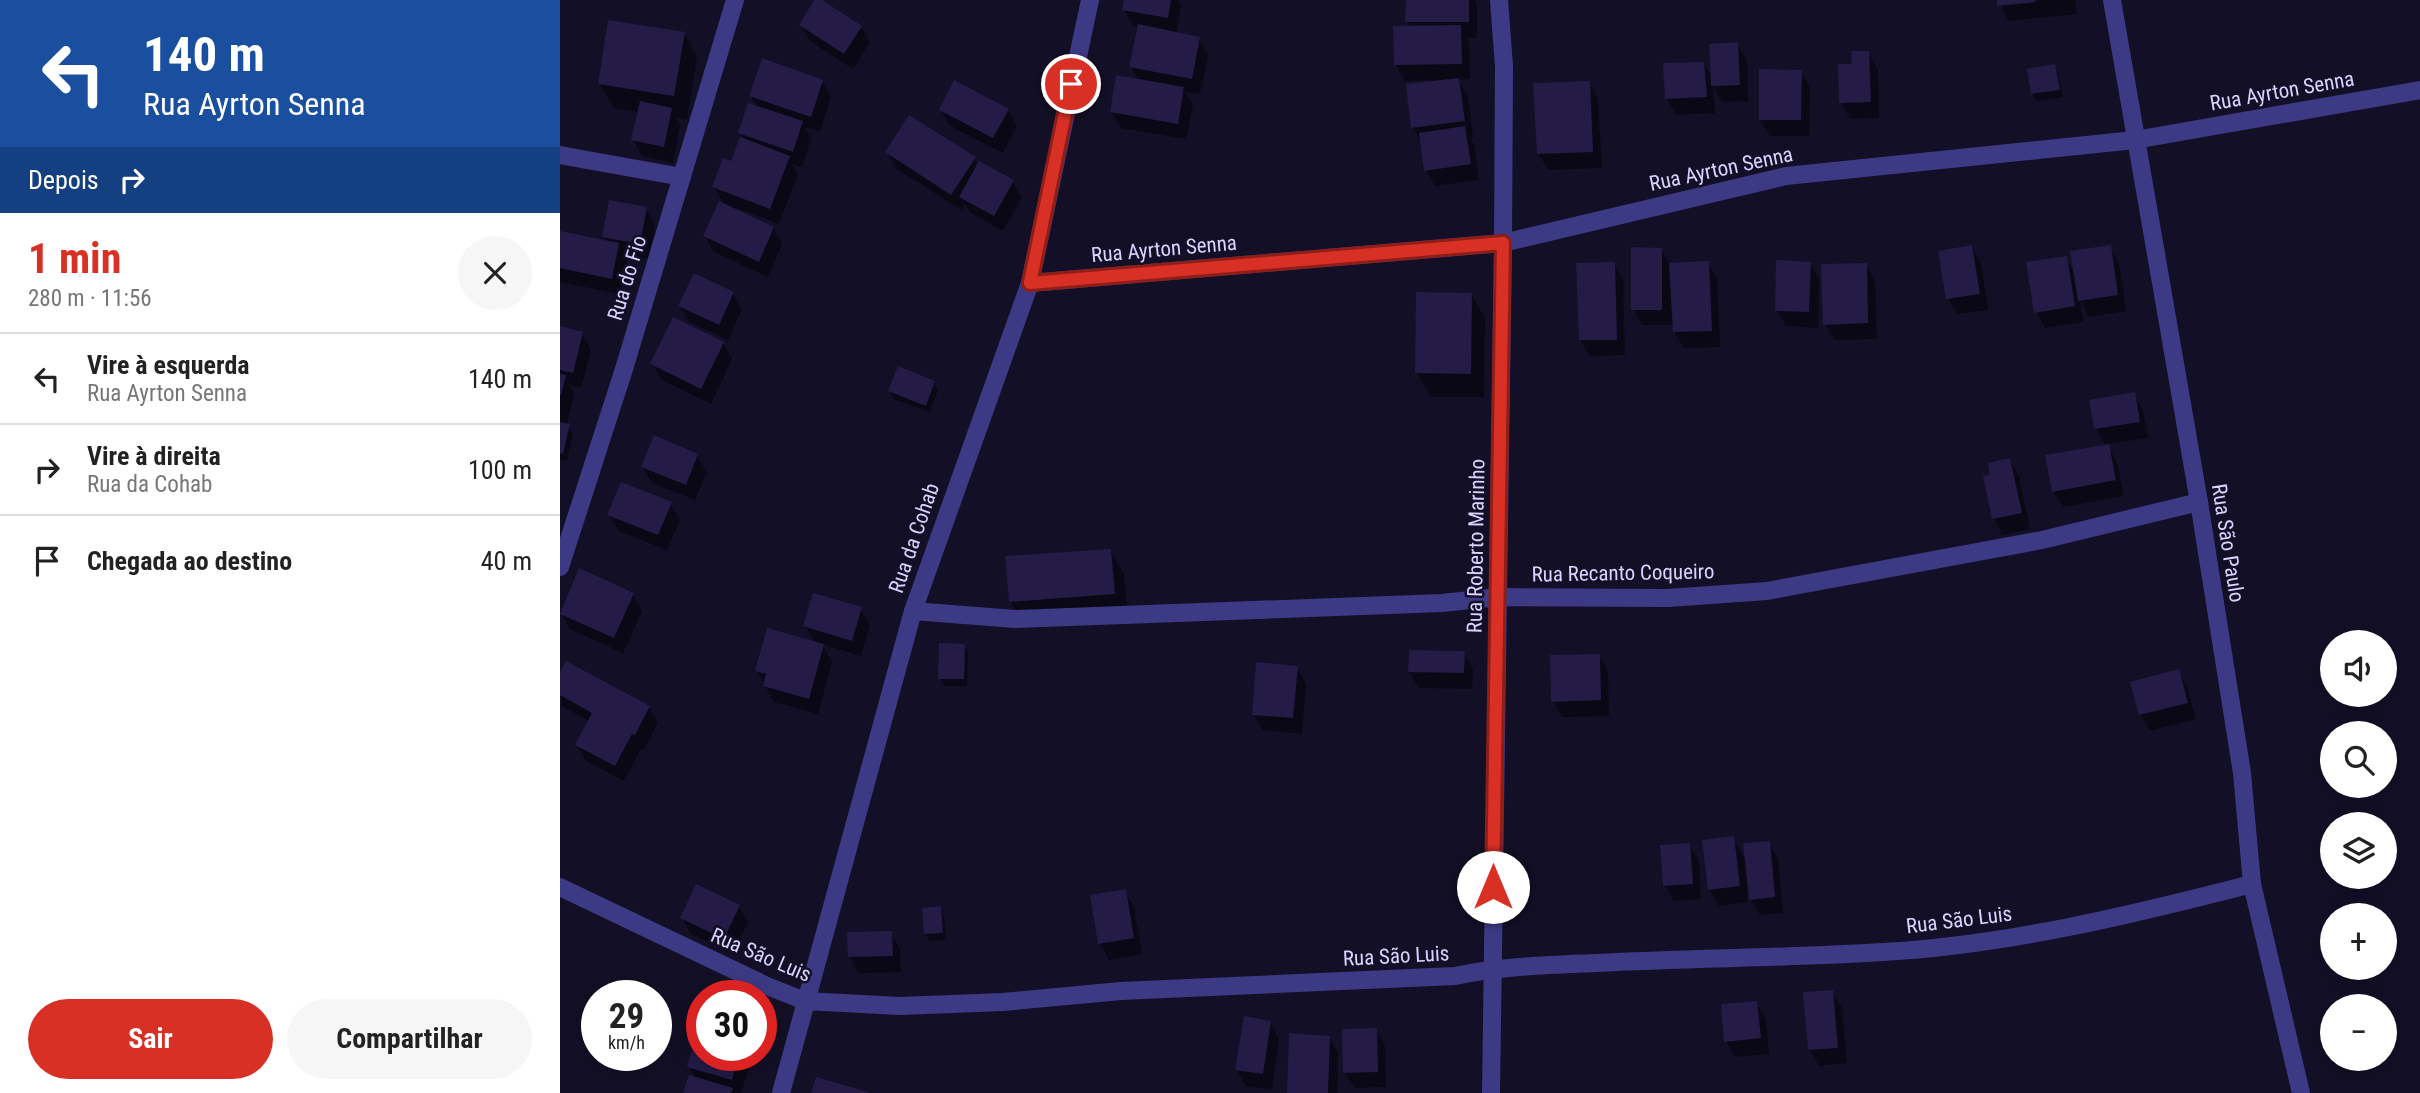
<!DOCTYPE html>
<html lang="pt">
<head>
<meta charset="utf-8">
<style>
	body { margin:0; font-family:"Roboto Condensed",sans-serif; background:#f6f6f6; color:#222; height:100vh; display:flex; flex-direction:column; font-size:26px; white-space:nowrap }
	* { box-sizing:border-box; margin:0 }
	p { font-size:23px; color:#767676 }
	.icon { flex:none; width:38px; height:38px; fill:none; stroke:currentColor; stroke-width:2; stroke-linecap:round; stroke-linejoin:round }
	.map { position:relative; flex:1; overflow:hidden }
	.side { display:flex; flex-direction:column; background:#fff; width:560px }
	.side>* { flex:none }
	.banner { background:#1a4fa0; color:#fff; overflow:hidden }
	.buttons { position:absolute; left:1760px; top:630px; display:grid; gap:14px }
	.buttons a { display:grid; place-items:center; width:77px; height:77px; border-radius:50%; background:#fff; box-shadow:0 4px 18px #0003; font-size:35px }
	.speed { position:absolute; left:21px; top:980px; display:flex; gap:14px; font-size:35px; font-weight:700; text-align:center }
	.speed>* { display:grid; place-content:center; width:91px; height:91px; border-radius:50%; background:#fff; box-shadow:0 4px 18px #0003; line-height:1 }
	.speed small { font-size:18px; font-weight:400 }
	.speed .limit { border:10px solid #d22; background:#fff; color:#111 }
	.pin { position:absolute; display:grid; place-items:center; width:60px; height:60px; color:#fff; margin:-30px; border:4px solid #fff; border-radius:50%; box-shadow:0 2px 7px #0007 }
	.me { position:absolute; width:77px; margin:-38px; rotate:0deg; stroke-linejoin:round; filter:drop-shadow(0 0 5px #0008) }
	.turn { display:flex; align-items:center; gap:24px; height:147px; padding:0 28px; font-size:32px }
	.turn .icon { width:91px; height:91px; stroke-width:2.5 }
	.turn b { display:block; font-size:49px; line-height:60px }
	.then { display:flex; align-items:center; height:66px; padding:0 28px; background:#0003; gap:14px; font-size:26px }
	.round { display:grid; place-items:center; flex:none; width:74px; height:74px; border-radius:37px; background:#f6f6f6 }
	.overview { display:flex; align-items:center; justify-content:space-between; height:119px; padding:0 28px }
	h1 { font-size:42px; font-weight:700; line-height:52px; color:#d93025 }
	.cta { display:flex; gap:14px; margin-top:auto; padding:14px 28px }
	.cta a { flex:1; height:80px; border-radius:42px; background:#d93025; color:#fff; font-size:28px; font-weight:700; line-height:80px; text-align:center }
	.cta a+a { background:#f6f6f6; color:#222 }
	ul { padding:0; list-style:none }
	li { display:flex; align-items:center; gap:21px; height:91px; padding:0 28px; border-top:2px solid #e0e0e0 }
	li div { flex:1 }
	li b { display:block; font-size:26px }
	li em { font-style:normal }
	main { display:flex; flex:1; min-height:0 }
	.map>svg:first-child { display:block }
	.shadow { fill:#0007 }
	.building { fill:#241b47 }
	.lines { fill:none; stroke-linecap:round; stroke-linejoin:round }
	.minor { stroke:#3d3a85; stroke-width:18 }
	.route-casing { stroke:#8d1f18; stroke-width:18 }
	.route { stroke:#d93025; stroke-width:12 }
	.labels { text-anchor:middle; dominant-baseline:central; stroke-width:5; stroke-linejoin:round; paint-order:stroke }
	.street-label { font-size:21px; fill:#d9d4ff; stroke:#130f26 }
</style>
</head>
<body>
<main>
<section class="side">
<div class="banner">
<div class="turn"><svg class="icon" aria-label="left" viewBox="0 0 24 24"><path d="M17 20v-9H6M10 6l-5 5 5 5"/></svg><div><b>140 m</b>Rua Ayrton Senna</div></div>
<div class="then">Depois<svg class="icon" aria-label="right" viewBox="0 0 24 24"><path d="M7 20v-9h11M14 6l5 5-5 5"/></svg></div>
</div>
<div class="overview"><div><h1>1 min</h1><p>280 m · 11:56</p></div><a class="round"><svg class="icon" aria-label="close" viewBox="0 0 24 24"><path d="M6 6l12 12M18 6L6 18"/></svg></a></div>
<ul>
<li><svg class="icon" aria-label="left" viewBox="0 0 24 24"><path d="M17 20v-9H6M10 6l-5 5 5 5"/></svg><div><b>Vire à esquerda</b><p>Rua Ayrton Senna</p></div><em>140 m</em></li>
<li><svg class="icon" aria-label="right" viewBox="0 0 24 24"><path d="M7 20v-9h11M14 6l5 5-5 5"/></svg><div><b>Vire à direita</b><p>Rua da Cohab</p></div><em>100 m</em></li>
<li><svg class="icon" aria-label="arrive" viewBox="0 0 24 24"><path d="M6 21V4h12l-3 4 3 4H6"/></svg><div><b>Chegada ao destino</b></div><em>40 m</em></li>
</ul>
<div class="cta"><a>Sair</a><a>Compartilhar</a></div>
</section>
<div class="map">
<svg width="1860" height="1093" viewBox="0 0 1860 1093">
	<rect width="100%" height="100%" fill="#130f26"/>
	<g class="shadow">
		<path d="M 256,0 L 301,27 L 310,43 L 293,69 L 250,41 L 241,25 Z"/>
		<path d="M 566,0 L 618,0 L 621,5 L 616,34 L 639,39 L 648,55 L 640,94 L 625,92 L 633,105 L 626,139 L 561,128 L 552,112 L 579,81 L 571,67 L 579,27 L 573,26 L 564,10 Z"/>
		<path d="M 847,0 L 915,0 L 917,5 L 917,38 L 906,38 L 909,43 L 910,79 L 898,80 L 908,96 L 913,137 L 910,138 L 914,144 L 919,180 L 875,186 L 866,170 L 862,143 L 853,128 L 870,80 L 845,81 L 836,65 L 851,28 L 847,21 Z"/>
		<path d="M 1439,0 L 1515,0 L 1517,14 L 1448,21 Z"/>
		<path d="M 124,33 L 137,57 L 127,120 L 116,118 L 120,126 L 113,163 L 82,156 L 73,139 L 79,112 L 54,108 L 40,84 Z"/>
		<path d="M 1177,44 L 1187,60 L 1188,101 L 1162,102 L 1153,86 L 1155,113 L 1116,115 L 1107,99 L 1143,63 L 1153,79 Z"/>
		<path d="M 1308,53 L 1318,69 L 1319,118 L 1290,119 L 1281,102 L 1293,65 Z"/>
		<path d="M 1494,66 L 1498,74 L 1503,97 L 1477,101 L 1473,94 Z"/>
		<path d="M 1241,72 L 1250,88 L 1249,136 L 1210,136 L 1200,120 Z"/>
		<path d="M 262,81 L 271,97 L 260,132 L 245,127 L 251,139 L 242,167 L 232,164 L 238,174 L 219,224 L 178,209 L 177,212 L 213,228 L 222,244 L 208,277 L 154,252 L 145,236 L 165,206 L 154,187 L 172,163 L 184,140 L 180,133 L 198,108 L 191,96 Z"/>
		<path d="M 1029,83 L 1038,99 L 1042,168 L 988,170 L 979,154 Z"/>
		<path d="M 381,110 L 448,110 L 457,126 L 443,153 L 390,126 Z"/>
		<path d="M 327,152 L 414,158 L 418,166 L 452,181 L 462,197 L 443,231 L 411,213 L 405,203 L 401,210 L 336,168 Z"/>
		<path d="M 86,209 L 95,225 L 89,259 L 64,255 L 67,260 L 60,294 L 0,282 L 0,232 L 48,242 L 44,236 Z"/>
		<path d="M 1411,247 L 1421,263 L 1428,310 L 1397,314 L 1388,298 Z"/>
		<path d="M 1550,247 L 1559,263 L 1566,311 L 1529,317 L 1520,300 L 1523,322 L 1485,328 L 1476,312 L 1506,258 L 1515,274 Z"/>
		<path d="M 1101,249 L 1110,265 L 1148,263 L 1157,279 L 1160,347 L 1124,348 L 1114,332 L 1114,325 L 1082,325 L 1073,309 Z"/>
		<path d="M 1250,263 L 1259,279 L 1258,328 L 1226,326 L 1217,310 Z"/>
		<path d="M 1054,264 L 1063,280 L 1065,355 L 1030,356 L 1020,340 L 1018,265 Z"/>
		<path d="M 1306,265 L 1315,281 L 1317,339 L 1275,340 L 1265,324 Z"/>
		<path d="M 173,293 L 182,309 L 168,340 L 129,322 L 120,306 Z"/>
		<path d="M 911,294 L 925,318 L 924,397 L 871,397 L 857,373 Z"/>
		<path d="M 0,328 L 22,334 L 31,350 L 21,388 L 9,385 L 14,393 L 7,425 L 13,433 L 7,461 L 0,459 Z"/>
		<path d="M 163,343 L 172,359 L 151,404 L 102,380 L 92,364 Z"/>
		<path d="M 374,382 L 378,390 L 370,412 L 334,399 L 329,391 Z"/>
		<path d="M 1574,394 L 1583,410 L 1588,438 L 1547,444 L 1557,462 L 1564,496 L 1503,507 L 1493,491 L 1546,446 L 1536,428 Z"/>
		<path d="M 137,456 L 147,472 L 135,500 L 92,483 L 83,467 Z"/>
		<path d="M 1449,460 L 1459,476 L 1470,529 L 1443,535 L 1434,519 Z"/>
		<path d="M 110,504 L 120,520 L 107,550 L 59,531 L 49,515 Z"/>
		<path d="M 550,550 L 564,574 L 568,618 L 465,626 L 451,602 Z"/>
		<path d="M 73,594 L 82,611 L 63,653 L 10,629 L 1,613 Z"/>
		<path d="M 300,609 L 310,625 L 301,656 L 262,644 L 272,662 L 258,714 L 214,702 L 197,671 L 255,643 L 245,626 Z"/>
		<path d="M 404,645 L 408,653 L 407,686 L 384,686 L 380,678 Z"/>
		<path d="M 904,653 L 913,669 L 912,689 L 859,688 L 849,672 Z"/>
		<path d="M 1039,655 L 1048,671 L 1049,716 L 1002,717 L 993,701 Z"/>
		<path d="M 737,668 L 746,684 L 742,734 L 703,730 L 693,714 Z"/>
		<path d="M 1618,671 L 1627,687 L 1636,719 L 1590,731 L 1581,715 L 1572,683 Z"/>
		<path d="M 0,676 L 89,707 L 98,723 L 84,750 L 81,749 L 64,781 L 26,761 L 17,745 L 29,721 L 2,706 Z"/>
		<path d="M 1173,838 L 1187,862 L 1209,843 L 1218,859 L 1223,913 L 1200,915 L 1187,893 L 1188,902 L 1159,906 L 1149,889 Z"/>
		<path d="M 1129,845 L 1139,861 L 1141,899 L 1114,901 L 1105,885 Z"/>
		<path d="M 565,891 L 574,907 L 582,954 L 549,960 L 540,943 Z"/>
		<path d="M 179,906 L 188,922 L 174,954 L 131,934 L 122,918 Z"/>
		<path d="M 380,908 L 384,916 L 386,940 L 370,941 L 365,934 Z"/>
		<path d="M 331,933 L 340,949 L 341,972 L 299,973 L 290,957 Z"/>
		<path d="M 1272,992 L 1282,1008 L 1287,1063 L 1259,1066 L 1250,1050 Z"/>
		<path d="M 1196,1003 L 1206,1019 L 1209,1054 L 1175,1057 L 1166,1041 Z"/>
		<path d="M 710,1022 L 719,1039 L 712,1090 L 686,1086 L 677,1070 Z"/>
		<path d="M 816,1030 L 825,1046 L 826,1087 L 794,1088 L 785,1072 Z"/>
		<path d="M 769,1037 L 778,1053 L 777,1093 L 728,1093 Z"/>
		<path d="M 142,1055 L 184,1055 L 190,1064 L 181,1093 L 125,1093 L 136,1079 L 129,1066 Z"/>
	</g>
	<g class="building">
		<path d="M 254,0 L 262,0 L 302,26 L 284,54 L 239,25 Z"/>
		<path d="M 564,0 L 611,0 L 608,18 L 562,10 Z"/>
		<path d="M 846,0 L 909,0 L 909,22 L 845,22 Z"/>
		<path d="M 1437,0 L 1475,0 L 1476,2 L 1437,6 Z"/>
		<path d="M 48,20 L 125,32 L 114,96 L 38,84 Z"/>
		<path d="M 578,24 L 640,37 L 632,79 L 569,67 Z"/>
		<path d="M 901,25 L 902,64 L 834,65 L 833,26 Z"/>
		<path d="M 1178,42 L 1180,85 L 1151,86 L 1149,44 Z"/>
		<path d="M 1291,51 L 1309,51 L 1311,102 L 1279,103 L 1278,64 L 1292,64 Z"/>
		<path d="M 202,58 L 263,80 L 251,117 L 189,96 Z"/>
		<path d="M 1144,62 L 1147,97 L 1105,99 L 1103,63 Z"/>
		<path d="M 1495,64 L 1500,90 L 1471,94 L 1467,69 Z"/>
		<path d="M 1199,69 L 1242,70 L 1241,120 L 1199,120 Z"/>
		<path d="M 556,75 L 624,87 L 618,124 L 550,112 Z"/>
		<path d="M 899,78 L 905,121 L 851,128 L 846,84 Z"/>
		<path d="M 394,80 L 449,109 L 433,138 L 379,110 Z"/>
		<path d="M 1030,81 L 1033,152 L 977,154 L 973,83 Z"/>
		<path d="M 80,101 L 112,108 L 104,147 L 71,140 Z"/>
		<path d="M 188,103 L 243,121 L 233,152 L 178,133 Z"/>
		<path d="M 349,115 L 416,157 L 391,195 L 325,152 Z"/>
		<path d="M 905,126 L 911,164 L 864,171 L 859,133 Z"/>
		<path d="M 180,137 L 230,156 L 210,209 L 152,187 L 163,158 L 171,161 Z"/>
		<path d="M 419,161 L 454,180 L 434,216 L 399,197 Z"/>
		<path d="M 49,200 L 87,207 L 80,244 L 42,237 Z"/>
		<path d="M 159,201 L 214,227 L 199,262 L 143,236 Z"/>
		<path d="M 0,231 L 59,243 L 52,279 L 0,268 Z"/>
		<path d="M 1412,245 L 1420,294 L 1386,299 L 1378,251 Z"/>
		<path d="M 1551,245 L 1558,295 L 1518,301 L 1510,251 Z"/>
		<path d="M 1071,247 L 1102,248 L 1102,310 L 1071,310 Z"/>
		<path d="M 1507,256 L 1515,306 L 1474,313 L 1466,262 Z"/>
		<path d="M 1216,260 L 1251,262 L 1249,312 L 1215,311 Z"/>
		<path d="M 1149,261 L 1152,331 L 1113,332 L 1109,263 Z"/>
		<path d="M 1055,262 L 1057,340 L 1019,340 L 1016,263 Z"/>
		<path d="M 1307,263 L 1308,323 L 1263,325 L 1261,264 Z"/>
		<path d="M 134,273 L 174,292 L 159,325 L 118,306 Z"/>
		<path d="M 856,292 L 912,293 L 911,374 L 855,373 Z"/>
		<path d="M 113,317 L 164,342 L 141,389 L 90,364 Z"/>
		<path d="M 0,326 L 23,332 L 13,373 L 0,370 Z"/>
		<path d="M 338,366 L 375,381 L 366,406 L 328,391 Z"/>
		<path d="M 0,374 L 6,375 L 1,395 L 0,395 Z"/>
		<path d="M 1575,392 L 1580,422 L 1534,429 L 1529,400 Z"/>
		<path d="M 0,422 L 10,424 L 3,454 L 0,453 Z"/>
		<path d="M 94,435 L 138,454 L 126,485 L 81,467 Z"/>
		<path d="M 1549,444 L 1556,480 L 1492,492 L 1485,455 Z"/>
		<path d="M 1450,458 L 1462,513 L 1432,519 L 1423,476 L 1430,475 L 1428,463 Z"/>
		<path d="M 61,482 L 112,502 L 98,535 L 47,515 Z"/>
		<path d="M 551,549 L 555,594 L 449,602 L 445,556 Z"/>
		<path d="M 19,568 L 74,593 L 54,638 L 0,614 Z"/>
		<path d="M 253,593 L 302,607 L 292,641 L 243,626 Z"/>
		<path d="M 207,628 L 264,644 L 249,699 L 203,686 L 206,674 L 195,671 Z"/>
		<path d="M 379,643 L 405,644 L 404,679 L 378,679 Z"/>
		<path d="M 849,650 L 905,651 L 904,673 L 848,672 Z"/>
		<path d="M 1040,654 L 1041,700 L 991,702 L 990,655 Z"/>
		<path d="M 6,661 L 90,706 L 75,735 L 72,734 L 55,766 L 15,745 L 32,713 L 0,695 L 0,672 Z"/>
		<path d="M 696,662 L 738,666 L 733,718 L 692,715 Z"/>
		<path d="M 1619,669 L 1628,703 L 1579,715 L 1570,682 Z"/>
		<path d="M 1174,836 L 1180,886 L 1148,890 L 1142,840 Z"/>
		<path d="M 1210,841 L 1215,897 L 1189,900 L 1183,843 Z"/>
		<path d="M 1130,843 L 1133,884 L 1103,886 L 1100,845 Z"/>
		<path d="M 136,884 L 180,905 L 164,939 L 120,918 Z"/>
		<path d="M 566,889 L 574,938 L 538,944 L 530,895 Z"/>
		<path d="M 381,906 L 383,933 L 364,934 L 362,908 Z"/>
		<path d="M 332,931 L 333,956 L 288,957 L 287,932 Z"/>
		<path d="M 1273,990 L 1278,1048 L 1248,1050 L 1243,992 Z"/>
		<path d="M 1197,1001 L 1201,1038 L 1164,1042 L 1161,1004 Z"/>
		<path d="M 684,1016 L 711,1021 L 703,1074 L 675,1070 Z"/>
		<path d="M 817,1028 L 818,1072 L 783,1073 L 782,1029 Z"/>
		<path d="M 137,1033 L 142,1035 L 142,1055 L 179,1055 L 172,1080 L 127,1067 Z"/>
		<path d="M 729,1033 L 770,1036 L 768,1093 L 727,1093 Z"/>
		<path d="M 129,1075 L 173,1088 L 171,1093 L 123,1093 Z"/>
		<path d="M 256,1077 L 308,1092 L 308,1093 L 251,1093 Z"/>
	</g>
	<g class="lines">
		<g class="minor">
			<path d="M 1552,0 L 1639,502 L 1682,773 L 1692,884 L 1741,1093"/>
			<path d="M 0,155 L 122,177"/>
			<path d="M 470,283 L 943,243 L 1226,176 L 1575,140 L 1860,90"/>
			<path d="M 0,567 L 64,369 L 175,0"/>
			<path d="M 353,611 L 455,619 L 882,603 L 939,597 L 1108,598 L 1207,591 L 1482,540 L 1639,502"/>
			<path d="M 0,887 L 207,986 L 245,1001 L 340,1006 L 443,1002 L 561,991 L 895,976 C 942,966 989,965 1037,963 C 1132,958 1228,958 1323,952 C 1448,945 1571,915 1692,884"/>
			<path d="M 221,1093 L 353,611 L 470,283 L 530,0"/>
			<path d="M 931,1093 L 943,243 L 944,66 L 939,0"/>
		</g>
	</g>
	<g class="lines">
		<defs>
			<path id="route" d="M 511,84 L 470,283 L 943,243 L 933,887"/>
		</defs>
		<use href="#route" class="route-casing"/>
		<use href="#route" class="route"/>
	</g>
	<g class="labels">
		<g class="street-label">
			<text transform="translate(1722 91) rotate(-10)">Rua Ayrton Senna</text>
			<text transform="translate(1161 169) rotate(-12)">Rua Ayrton Senna</text>
			<text transform="translate(604 249) rotate(-5)">Rua Ayrton Senna</text>
			<text transform="translate(67 278) rotate(-73)">Rua do Fio</text>
			<text transform="translate(354 538) rotate(-71)">Rua da Cohab</text>
			<text transform="translate(1668 543) rotate(81)">Rua São Paulo</text>
			<text transform="translate(916 546) rotate(-89)">Rua Roberto Marinho</text>
			<text transform="translate(1063 573) rotate(-1)">Rua Recanto Coqueiro</text>
			<text transform="translate(1399 920) rotate(-7)">Rua São Luis</text>
			<text transform="translate(201 955) rotate(23)">Rua São Luis</text>
			<text transform="translate(836 956) rotate(-3)">Rua São Luis</text>
		</g>
	</g>
</svg>
<div class="buttons">
<a><svg class="icon" aria-label="sound" viewBox="0 0 24 24"><path d="M4 9h4l5-4v14l-5-4H4zM17 9q2 3 0 6"/></svg></a>
<a><svg class="icon" aria-label="search" viewBox="0 0 24 24"><circle cx="10" cy="10" r="6"/><path d="M15 15l6 6"/></svg></a>
<a><svg class="icon" aria-label="layers" viewBox="0 0 24 24"><path d="M12 4l9 5-9 5-9-5zM3 14l9 5 9-5"/></svg></a>
<a>+</a>
<a>−</a>
</div>
<div class="speed"><div>29<small>km/h</small></div><div class="limit">30</div></div>
<div class="pin" style="left:511px;top:84px;background:#d93025"><svg class="icon" aria-label="arrive" viewBox="0 0 24 24"><path d="M6 21V4h12l-3 4 3 4H6"/></svg></div>
<svg class="me" style="left:933px;top:887px" viewBox="-20 -20 40 40"><circle r="19" fill="#fff"/><path d="M0-13L10 11 0 6-10 11z" fill="#d93025"/></svg>
</div>
</main>
</body>
</html>
